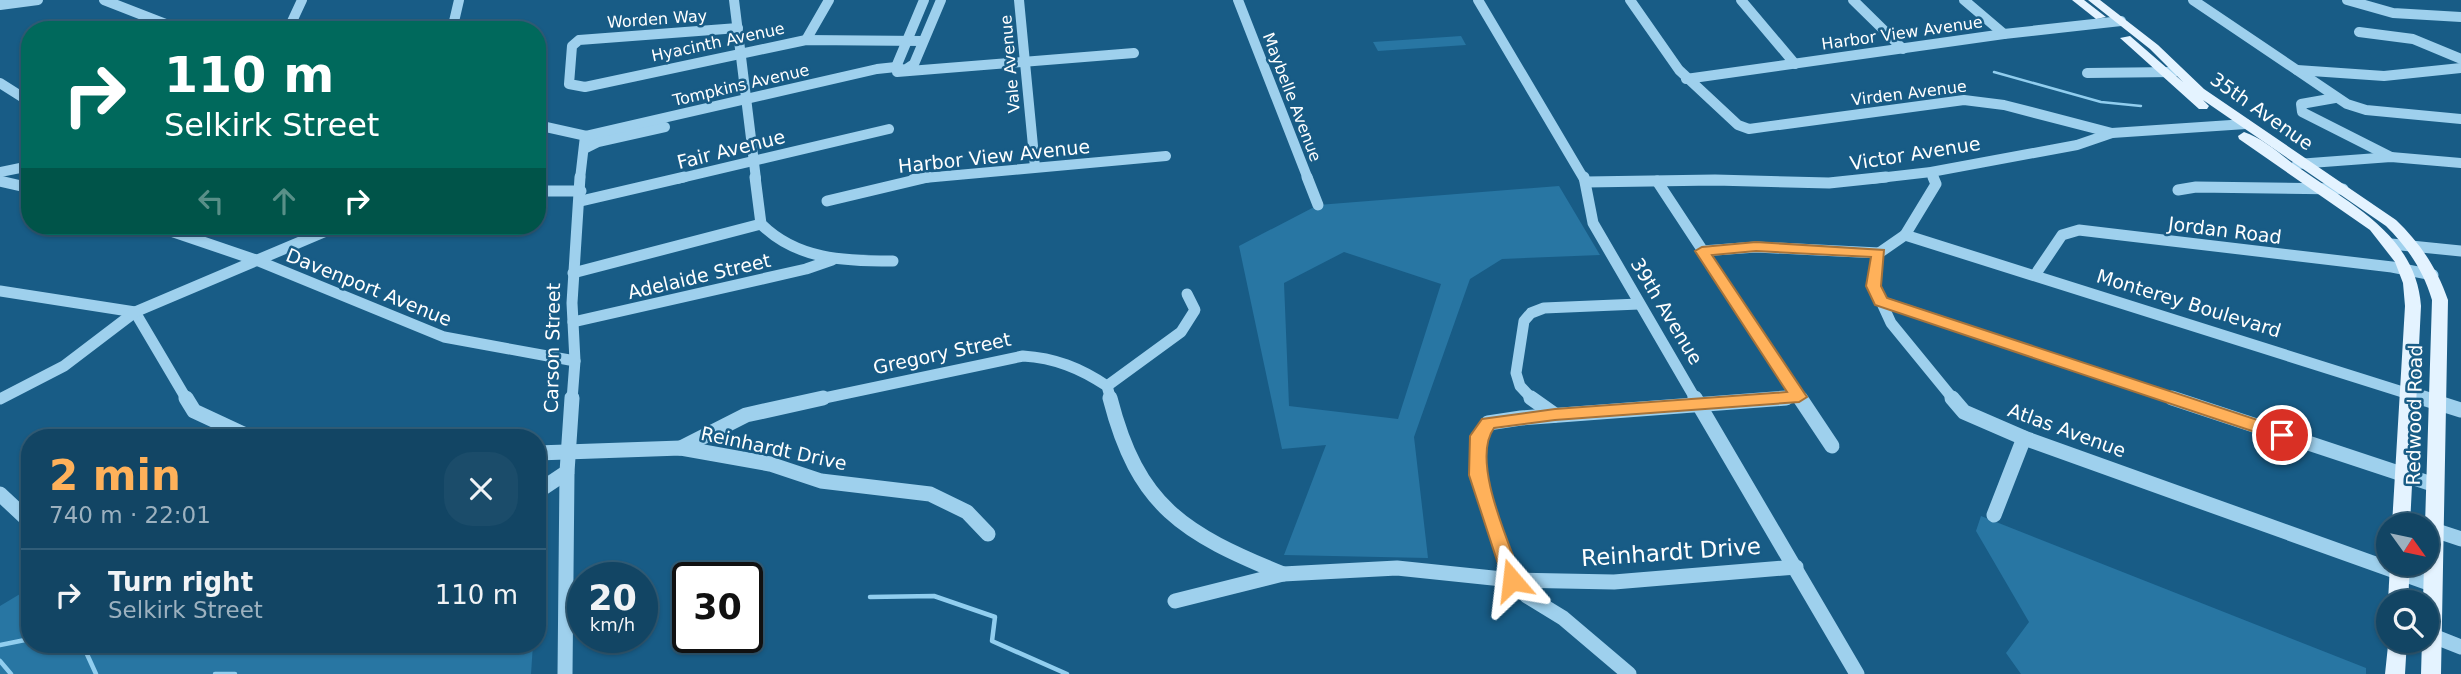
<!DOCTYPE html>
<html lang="en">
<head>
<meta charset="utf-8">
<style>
	body { margin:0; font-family:"DejaVu Sans",sans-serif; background:#1b4c6a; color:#f1f3f6; height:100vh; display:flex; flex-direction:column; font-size:26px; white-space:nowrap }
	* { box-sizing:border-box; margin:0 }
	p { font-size:23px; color:#9cb1bf }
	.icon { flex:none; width:38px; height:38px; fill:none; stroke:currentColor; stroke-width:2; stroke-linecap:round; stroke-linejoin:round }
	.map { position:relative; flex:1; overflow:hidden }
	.details { position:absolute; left:21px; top:429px; width:525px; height:224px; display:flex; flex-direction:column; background:#124564; border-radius:28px; box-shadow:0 2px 5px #0004,0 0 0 2px #315d78 }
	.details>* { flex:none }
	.guide { position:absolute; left:21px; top:21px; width:525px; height:214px; border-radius:28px; box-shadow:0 2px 5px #0004,0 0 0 2px #315d78; background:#00695c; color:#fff; overflow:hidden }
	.needle { width:46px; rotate:123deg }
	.controls { position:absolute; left:2376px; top:513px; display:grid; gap:14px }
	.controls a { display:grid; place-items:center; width:63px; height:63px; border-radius:50%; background:#124564; box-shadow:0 2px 5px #0004,0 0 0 2px #315d78; font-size:35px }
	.speed { position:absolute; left:567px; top:562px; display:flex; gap:14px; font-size:35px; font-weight:700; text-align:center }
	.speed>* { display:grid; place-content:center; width:91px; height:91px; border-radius:50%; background:#124564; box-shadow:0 2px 5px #0004,0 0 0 2px #315d78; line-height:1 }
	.speed small { font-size:18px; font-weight:400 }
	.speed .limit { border:4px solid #111; border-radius:10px; background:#fff; color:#111 }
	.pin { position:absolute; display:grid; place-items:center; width:60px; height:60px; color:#fff; margin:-30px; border:4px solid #fff; border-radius:50%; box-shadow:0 2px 7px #0007 }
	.me { position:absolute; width:77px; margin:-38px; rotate:343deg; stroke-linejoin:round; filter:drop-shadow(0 0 5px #0008) }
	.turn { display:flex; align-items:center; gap:24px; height:147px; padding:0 28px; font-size:32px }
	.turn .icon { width:91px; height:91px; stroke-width:2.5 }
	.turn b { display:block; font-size:49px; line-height:60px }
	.lanes { display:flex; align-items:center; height:66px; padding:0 28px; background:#0003; justify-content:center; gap:35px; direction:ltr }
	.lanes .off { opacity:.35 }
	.round { display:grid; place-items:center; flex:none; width:74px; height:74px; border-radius:28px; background:#1b4c6a }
	.overview { display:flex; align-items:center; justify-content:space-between; height:119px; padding:0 28px }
	h1 { font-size:42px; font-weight:700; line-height:52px; color:#ffb15a }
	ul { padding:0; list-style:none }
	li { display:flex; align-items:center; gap:21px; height:91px; padding:0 28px; border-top:2px solid #315d78 }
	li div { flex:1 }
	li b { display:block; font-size:26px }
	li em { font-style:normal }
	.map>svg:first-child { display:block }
	.green { fill:#2876a3; fill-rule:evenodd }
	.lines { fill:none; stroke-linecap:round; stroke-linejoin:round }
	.stream-far1 { stroke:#91ceef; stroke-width:2.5 }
	.stream { stroke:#91ceef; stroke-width:4.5 }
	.minor-far2 { stroke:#9ed0ed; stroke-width:10 }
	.minor-far1 { stroke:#9ed0ed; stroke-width:11 }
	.minor { stroke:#9ed0ed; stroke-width:15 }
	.major { fill:#e4f3ff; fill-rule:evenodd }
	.route { fill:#ffb15a; stroke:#a6733a; stroke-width:2 }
	.labels { text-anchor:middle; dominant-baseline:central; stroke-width:5; stroke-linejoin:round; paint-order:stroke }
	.far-street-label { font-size:16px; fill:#fff; stroke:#185c86 }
	.street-label { font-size:19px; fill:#fff; stroke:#185c86 }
	.near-street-label { font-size:23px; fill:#fff; stroke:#185c86 }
</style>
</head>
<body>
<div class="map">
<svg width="2461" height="674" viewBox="0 0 2461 674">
	<rect width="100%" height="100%" fill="#185c86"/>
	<g class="green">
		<path d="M 1461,36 L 1466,45 L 1378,51 L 1373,42 Z"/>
		<path d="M 1559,186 L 1600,255 L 1502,259 L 1470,279 L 1414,437 L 1428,558 L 1284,555 L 1326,445 L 1282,449 L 1239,246 L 1318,205 ZM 1344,252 L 1441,284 L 1398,419 L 1289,406 L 1284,283 Z"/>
		<path d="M 1981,516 L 2366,668 L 2366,674 L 2021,674 L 2006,653 L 2029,622 L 1976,531 Z"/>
		<path d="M 30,588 L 30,644 L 533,644 L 531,674 L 0,674 L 0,606 Z"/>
	</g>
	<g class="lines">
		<path class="stream-far1" d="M 1994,72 L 2101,102 L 2141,106"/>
		<g class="stream">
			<path d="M 870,597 L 934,596 L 995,617 L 992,641 L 1067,674"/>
			<path d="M 91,644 L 86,652 L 96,674"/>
			<path d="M 0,645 L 30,639"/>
			<path d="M 0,661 L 11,674"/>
			<path d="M 215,674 L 235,674"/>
		</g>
		<g class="minor-far2">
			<path d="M 104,0 L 181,30"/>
			<path d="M 734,0 L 756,179"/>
			<path d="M 1019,0 L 1035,167"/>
			<path d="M 1238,0 L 1308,179"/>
			<path d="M 1478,0 L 1584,179"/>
			<path d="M 1630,0 L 1679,70 L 1738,125 L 1749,129 L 1964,100 L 2004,105 L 2112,133"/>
			<path d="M 1741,0 L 1795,64"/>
			<path d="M 1853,0 L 1903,49"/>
			<path d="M 1964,0 L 2004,34"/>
			<path d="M 2193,0 L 2347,104 L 2366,110 L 2461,119"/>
			<path d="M 2347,0 L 2393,13 L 2461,17"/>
			<path d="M 0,5 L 38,0"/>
			<path d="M 738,28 L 579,40 L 572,46 L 569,84 L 585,87 L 806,40 L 923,41"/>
			<path d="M 288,30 L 302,0"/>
			<path d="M 452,30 L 459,0"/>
			<path d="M 2359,32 L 2413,39 L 2461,59"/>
			<path d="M 806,40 L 829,0"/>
			<path d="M 896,67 L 924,0"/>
			<path d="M 905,70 L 914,64 L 941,0"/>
			<path d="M 2297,70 L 2384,76 L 2461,68"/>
			<path d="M 897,72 L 1134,53"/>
			<path d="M 2087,73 L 2174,72"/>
			<path d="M 1686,79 L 2004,34 L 2121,21"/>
			<path d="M 0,83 L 30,102"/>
			<path d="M 2335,98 L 2301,104 L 2302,112 L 2391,157"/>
			<path d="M 537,125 L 591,137"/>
			<path d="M 584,149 L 598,142 L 665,127"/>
			<path d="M 2297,164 L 2391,157 L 2461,163"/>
			<path d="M 0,172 L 30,166"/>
			<path d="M 1931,172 L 1934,179"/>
			<path d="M 580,179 L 585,136 L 877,69 L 896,67 L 904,70"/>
			<path d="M 677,179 L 889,129"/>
			<path d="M 913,179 L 1166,156"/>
			<path d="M 1870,179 L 1931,172 L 2077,145 L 2112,133 L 2246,124"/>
		</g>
		<g class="minor-far1">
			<path d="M 755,177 L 761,224 C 797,260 844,261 893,261"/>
			<path d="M 1307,177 L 1318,205"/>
			<path d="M 1584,177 L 1593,223 L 1696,400"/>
			<path d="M 1933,177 L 1936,184 L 1905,235 L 1879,253 L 1874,286 L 1891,323 L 1954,400"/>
			<path d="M 0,181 L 30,188"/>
			<path d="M 1657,181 L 1801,400"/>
			<path d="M 1586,182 L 1715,180 L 1829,183 L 1886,177"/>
			<path d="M 2178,190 L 2196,187 L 2343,189"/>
			<path d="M 537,191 L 581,191"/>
			<path d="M 581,201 L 684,177"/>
			<path d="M 827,201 L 928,177"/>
			<path d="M 156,226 L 256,260 L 444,337 L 575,361"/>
			<path d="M 1905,235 L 2428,400"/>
			<path d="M 2391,244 L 2461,251"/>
			<path d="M 1702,251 L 1756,247 L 1879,253"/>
			<path d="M 573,273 L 761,224"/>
			<path d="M 2035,275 L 2062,235 L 2079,230 L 2392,267 L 2433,275"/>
			<path d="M 0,291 L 135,312 L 187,400"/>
			<path d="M 1880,301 L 2178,400"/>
			<path d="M 573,322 L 806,269 L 832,260"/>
			<path d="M 1107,386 L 1181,332 L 1195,310 L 1187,294"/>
			<path d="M 0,399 L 64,366 L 135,312 L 338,226"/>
			<path d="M 572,400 L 575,361 L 572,303 L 580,177"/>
			<path d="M 815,400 L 1023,356 C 1055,358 1080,368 1107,386 L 1111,400"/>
			<path d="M 1533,400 L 1520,386 L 1516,373 L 1524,321 L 1531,313 L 1544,308 L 1639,304"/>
			<path d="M 1763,400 L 1799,397"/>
		</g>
		<g class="minor">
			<path d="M 186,398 L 194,411 L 252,438"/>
			<path d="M 1110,398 C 1138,507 1183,533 1283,574"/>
			<path d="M 1531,398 L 1555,415"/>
			<path d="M 1695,398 L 1857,674"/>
			<path d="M 1800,398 L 1832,446"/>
			<path d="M 1952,398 L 1964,412 L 2024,438 L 2434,585"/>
			<path d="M 2172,398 L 2435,485"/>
			<path d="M 2423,398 L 2461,410"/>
			<path d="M 681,448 L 746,415 L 823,398"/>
			<path d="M 537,453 L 681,448 L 770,464 L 821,481 L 930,494 L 967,512 L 988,534"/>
			<path d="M 537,492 L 567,472"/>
			<path d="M 0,494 L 30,522"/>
			<path d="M 1994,515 L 2024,438"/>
			<path d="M 2402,519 L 2420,525"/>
			<path d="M 2428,528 L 2461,539"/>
			<path d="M 1175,601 L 1283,574 L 1397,568 L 1512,580 L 1614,582 L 1796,567"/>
			<path d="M 2428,634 L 2461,647"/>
			<path d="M 160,647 L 180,644"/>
			<path d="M 565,674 L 567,472 L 572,398"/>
			<path d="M 1629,674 L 1563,618 L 1527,596 L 1512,580 L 1478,475 L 1479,436 L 1488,423 L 1521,418 L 1786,398"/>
		</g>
		<g class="major">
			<path d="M 2072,0 L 2084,0 L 2106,17 L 2096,19 Z"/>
			<path d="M 2088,0 L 2100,0 L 2158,45 L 2204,89 L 2396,220 C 2420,243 2437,268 2448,300 L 2441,674 L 2421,674 L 2422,640 L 2427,640 L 2427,602 L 2423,602 L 2424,564 L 2427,564 L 2425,525 L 2432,300 C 2423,270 2408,248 2386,226 L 2203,100 L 2209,106 L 2207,109 L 2199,109 L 2120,38 L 2130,36 L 2183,82 L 2150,49 Z"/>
			<path d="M 2244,132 C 2263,138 2282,156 2298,167 C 2350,204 2416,235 2421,306 L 2410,525 L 2392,525 L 2405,306 L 2403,283 L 2395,262 L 2370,230 L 2239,139 L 2238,136 Z"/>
			<path d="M 2390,564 L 2410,564 L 2408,602 L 2388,602 Z"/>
			<path d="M 2389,636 L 2389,640 L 2407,640 L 2405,674 L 2385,674 Z"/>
		</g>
	</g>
	<path class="route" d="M 1756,242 L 1884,250 L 1881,286 L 1887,298 L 2288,430 L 2291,435 L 2282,440 L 2276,439 L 1875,305 L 1866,286 L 1871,257 L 1756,251 L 1712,255 L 1807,397 L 1799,402 L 1555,420 L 1494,428 C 1470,461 1510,544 1522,580 L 1512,587 L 1505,585 L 1469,475 L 1470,436 L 1482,419 L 1555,409 L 1787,392 L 1695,251 L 1702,247 Z"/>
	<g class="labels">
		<g class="far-street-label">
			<text transform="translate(657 19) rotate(-4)">Worden Way</text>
			<text transform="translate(1902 33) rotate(-8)">Harbor View Avenue</text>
			<text transform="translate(718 42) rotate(-12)">Hyacinth Avenue</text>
			<text transform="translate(1010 64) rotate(-95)">Vale Avenue</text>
			<text transform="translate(741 85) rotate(-13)">Tompkins Avenue</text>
			<text transform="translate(1909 93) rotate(-7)">Virden Avenue</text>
			<text transform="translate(1292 97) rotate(69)">Maybelle Avenue</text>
		</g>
		<g class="street-label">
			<text transform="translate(2262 111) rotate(35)">35th Avenue</text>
			<text transform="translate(731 149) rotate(-14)">Fair Avenue</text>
			<text transform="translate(1915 153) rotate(-9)">Victor Avenue</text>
			<text transform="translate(994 156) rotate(-6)">Harbor View Avenue</text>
			<text transform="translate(2225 230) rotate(7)">Jordan Road</text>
			<text transform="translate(699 276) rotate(-13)">Adelaide Street</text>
			<text transform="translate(369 287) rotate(22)">Davenport Avenue</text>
			<text transform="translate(2189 303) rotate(17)">Monterey Boulevard</text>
			<text transform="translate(1667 311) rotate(59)">39th Avenue</text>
			<text transform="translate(552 348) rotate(-89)">Carson Street</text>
			<text transform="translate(942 353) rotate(-12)">Gregory Street</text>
			<text transform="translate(2414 415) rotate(-89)">Redwood Road</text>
			<text transform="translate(2067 430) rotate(20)">Atlas Avenue</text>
			<text transform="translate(774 448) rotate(12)">Reinhardt Drive</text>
		</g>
		<g class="near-street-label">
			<text transform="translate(1671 552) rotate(-4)">Reinhardt Drive</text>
		</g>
	</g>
</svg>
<div class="controls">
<a><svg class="needle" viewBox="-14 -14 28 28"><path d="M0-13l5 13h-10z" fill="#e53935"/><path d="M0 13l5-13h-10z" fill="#9cb1bf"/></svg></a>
<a><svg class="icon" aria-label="search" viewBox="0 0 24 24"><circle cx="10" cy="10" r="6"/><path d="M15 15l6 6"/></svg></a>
</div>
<div class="speed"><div>20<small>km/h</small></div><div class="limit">30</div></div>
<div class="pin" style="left:2282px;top:435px;background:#d93025"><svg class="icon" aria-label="arrive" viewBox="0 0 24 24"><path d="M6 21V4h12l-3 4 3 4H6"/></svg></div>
<svg class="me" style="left:1512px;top:580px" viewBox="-20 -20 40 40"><path d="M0-17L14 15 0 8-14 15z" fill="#ffb15a" stroke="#fff" stroke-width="4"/></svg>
<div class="guide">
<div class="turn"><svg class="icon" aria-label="right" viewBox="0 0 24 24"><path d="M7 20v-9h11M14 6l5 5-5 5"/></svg><div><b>110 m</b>Selkirk Street</div></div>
<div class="lanes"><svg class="icon off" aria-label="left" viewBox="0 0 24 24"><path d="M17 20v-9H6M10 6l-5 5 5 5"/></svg><svg class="icon off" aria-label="ahead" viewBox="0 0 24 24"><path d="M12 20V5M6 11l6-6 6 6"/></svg><svg class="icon" aria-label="right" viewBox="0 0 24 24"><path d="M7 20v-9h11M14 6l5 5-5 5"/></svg></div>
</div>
<section class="details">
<div class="overview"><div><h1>2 min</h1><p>740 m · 22:01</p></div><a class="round"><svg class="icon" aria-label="close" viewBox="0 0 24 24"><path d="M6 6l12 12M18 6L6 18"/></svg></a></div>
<ul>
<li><svg class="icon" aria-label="right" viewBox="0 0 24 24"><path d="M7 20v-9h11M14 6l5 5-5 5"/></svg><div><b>Turn right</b><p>Selkirk Street</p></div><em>110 m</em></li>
</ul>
</section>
</div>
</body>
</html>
